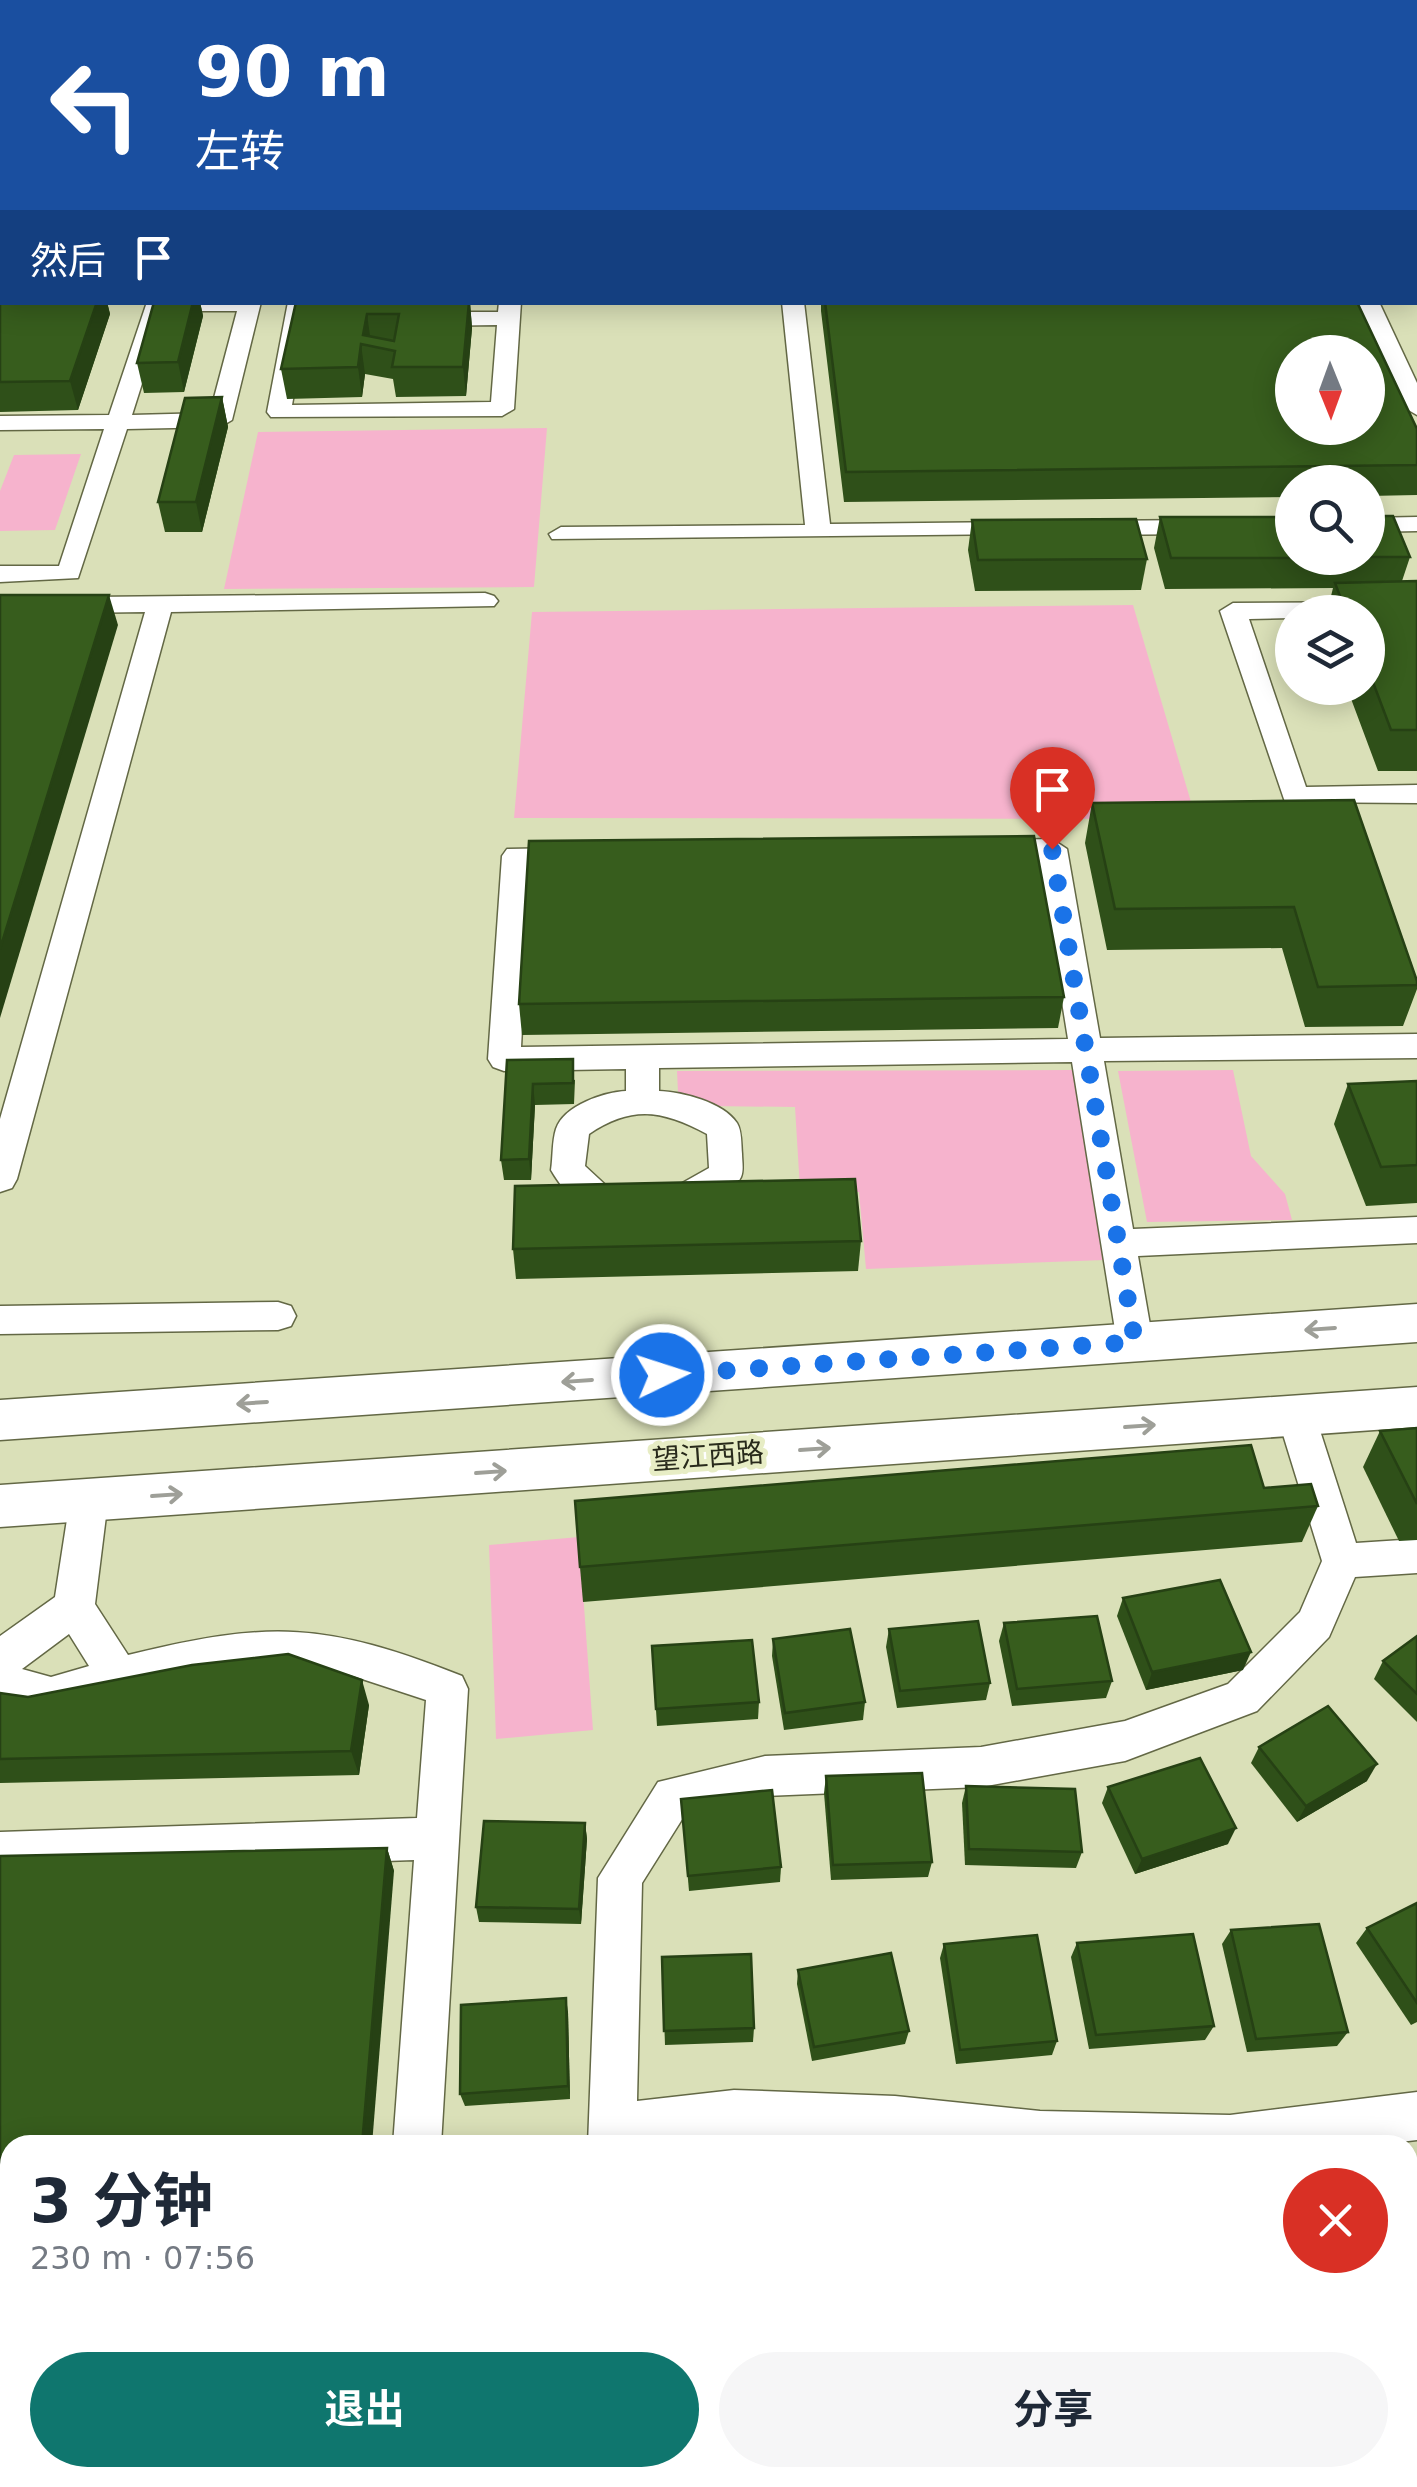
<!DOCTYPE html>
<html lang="zh">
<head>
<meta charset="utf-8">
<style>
	body { margin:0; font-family:"DejaVu Sans","Noto Sans SC",sans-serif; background:#f6f6f7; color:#1f2937; height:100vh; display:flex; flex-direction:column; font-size:38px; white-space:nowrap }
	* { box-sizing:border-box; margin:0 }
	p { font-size:32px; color:#747a83 }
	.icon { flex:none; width:55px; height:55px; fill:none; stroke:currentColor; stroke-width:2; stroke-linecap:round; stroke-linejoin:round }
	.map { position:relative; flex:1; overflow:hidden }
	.sheet { position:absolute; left:0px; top:2135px; width:1418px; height:352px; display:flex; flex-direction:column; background:#fff; border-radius:30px 30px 0 0; box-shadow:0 5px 25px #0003 }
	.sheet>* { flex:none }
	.top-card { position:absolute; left:0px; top:0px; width:1418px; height:305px; box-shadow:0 5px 25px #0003; background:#1a4fa0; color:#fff; overflow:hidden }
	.needle { width:65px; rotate:179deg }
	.buttons { position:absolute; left:1275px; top:335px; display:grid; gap:20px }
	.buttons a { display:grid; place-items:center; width:110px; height:110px; border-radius:50%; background:#fff; box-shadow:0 5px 25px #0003; font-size:50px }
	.pin { position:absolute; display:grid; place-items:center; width:85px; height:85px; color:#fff; margin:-102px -42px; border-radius:50% 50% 50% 0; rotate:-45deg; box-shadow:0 0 10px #0007 }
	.pin .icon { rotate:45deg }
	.me { position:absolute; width:110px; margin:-55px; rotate:86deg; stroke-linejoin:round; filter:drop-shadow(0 0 8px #0008) }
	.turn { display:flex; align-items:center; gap:35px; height:210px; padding:0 30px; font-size:45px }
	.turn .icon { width:130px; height:130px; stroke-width:2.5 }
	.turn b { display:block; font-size:70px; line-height:85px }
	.then { display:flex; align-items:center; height:95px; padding:0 30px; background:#0003; gap:20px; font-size:38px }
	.round { display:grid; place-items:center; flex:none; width:105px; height:105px; border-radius:52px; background:#f6f6f7 }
	.overview { display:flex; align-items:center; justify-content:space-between; height:170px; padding:0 30px }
	h1 { font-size:60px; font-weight:700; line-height:75px }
	.action { display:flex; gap:20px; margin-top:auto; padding:20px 30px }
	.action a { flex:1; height:115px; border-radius:60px; background:#0f766e; color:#fff; font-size:40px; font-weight:700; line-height:115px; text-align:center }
	.action a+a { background:#f6f6f7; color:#1f2937 }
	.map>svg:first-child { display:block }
	.green { fill:#f6b3cd }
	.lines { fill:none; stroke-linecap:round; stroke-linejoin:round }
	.minor-casing { stroke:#636845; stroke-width:3 }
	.major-casing { stroke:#636845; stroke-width:3 }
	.minor { fill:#fff; fill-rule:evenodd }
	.major { fill:#fff; fill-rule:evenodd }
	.wall { fill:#2f5019 }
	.shaded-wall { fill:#264114 }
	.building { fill:#375d1d; stroke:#264114; stroke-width:2.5; fill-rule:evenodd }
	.oneway { stroke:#9e9f98 }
	.route { stroke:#1a73e8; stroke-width:18; stroke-dasharray:0 32.4 }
	.labels { text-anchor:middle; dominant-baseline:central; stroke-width:10; stroke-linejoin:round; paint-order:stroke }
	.street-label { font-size:28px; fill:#282a1b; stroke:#e7edc5 }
</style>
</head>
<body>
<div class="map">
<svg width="1417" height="2487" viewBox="0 0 1417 2487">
	<rect width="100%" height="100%" fill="#dae0b8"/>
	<g class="green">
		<path d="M 547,428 L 534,587 L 224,589 L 258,432 Z"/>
		<path d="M 81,454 L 55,530 L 0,531 L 0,491 L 14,455 Z"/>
		<path d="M 1133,605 L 1196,819 L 514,818 L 532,612 Z"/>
		<path d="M 1074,1070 L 1105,1260 L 866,1269 L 859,1192 L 800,1189 L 795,1107 L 710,1106 L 678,1092 L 677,1071 Z"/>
		<path d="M 1233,1070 L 1251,1156 L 1285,1194 L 1292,1220 L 1147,1222 L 1118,1071 Z"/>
		<path d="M 579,1537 L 593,1730 L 496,1739 L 489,1545 Z"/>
	</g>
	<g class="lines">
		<defs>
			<g id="minor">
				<path d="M 749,0 L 767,0 L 767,2 L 750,2 Z"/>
				<path d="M 1125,0 L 1143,0 L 1144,2 L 1127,2 Z"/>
				<rect x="1415" y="20" width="2" height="10"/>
				<rect x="0" y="96" width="2" height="12"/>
				<rect x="1415" y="176" width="2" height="12"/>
				<rect x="0" y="185" width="2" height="12"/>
				<path d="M 147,302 L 261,302 L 232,420 L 220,427 L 127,429 L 78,578 L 0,582 L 0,566 L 59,566 L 104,429 L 0,430 L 0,416 L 109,415 ZM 165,311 L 237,311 L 210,413 L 132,415 Z"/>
				<path d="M 288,302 L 310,302 L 292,405 L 491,402 L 497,325 L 425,326 L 414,319 L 425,312 L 498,312 L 499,302 L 521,302 L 514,409 L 502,416 L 271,417 L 267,412 Z"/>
				<path d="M 782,302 L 804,302 L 830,524 L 1016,522 L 1025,524 L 1028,529 L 1025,534 L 552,539 L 549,534 L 561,527 L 805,525 Z"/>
				<path d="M 1357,302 L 1379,302 L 1417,383 L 1417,415 L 1405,408 Z"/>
				<path d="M 1417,517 L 1417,531 L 1368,532 L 1368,518 Z"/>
				<path d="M 1292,519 L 1292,533 L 1093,535 L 1081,528 L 1093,521 Z"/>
				<path d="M 485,593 L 494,596 L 498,601 L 494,606 L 171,612 L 17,1179 L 12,1188 L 0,1192 L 0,1119 L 145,612 L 0,614 L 0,598 Z"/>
				<path d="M 1417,602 L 1417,618 L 1292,612 L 1292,618 L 1249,619 L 1306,787 L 1417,785 L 1417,803 L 1285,802 L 1220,611 L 1233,603 Z"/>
				<path d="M 1052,839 L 1067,849 L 1100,1038 L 1417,1034 L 1417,1058 L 1104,1061 L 1133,1229 L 1417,1217 L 1417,1243 L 1138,1256 L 1153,1342 L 1148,1352 L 1135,1357 L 1122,1352 L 1117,1342 L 1072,1062 L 659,1068 L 659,1091 C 682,1092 723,1102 737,1123 C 742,1131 741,1144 742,1154 C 742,1161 744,1170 741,1177 C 731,1199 683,1220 661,1213 L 656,1204 L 661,1195 L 709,1168 L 707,1134 C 662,1110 632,1105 589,1134 L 585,1166 L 612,1191 L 633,1195 L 638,1204 L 633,1213 C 598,1224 568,1200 551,1170 C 553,1157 552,1141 556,1129 C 564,1105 605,1092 626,1091 L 626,1069 L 504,1071 L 493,1067 L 488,1059 L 502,856 L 507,849 ZM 1039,859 L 1068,1039 L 521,1047 L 531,865 Z"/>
				<path d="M 278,1302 L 291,1306 L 296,1316 L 291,1326 L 278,1330 L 0,1334 L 0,1306 Z"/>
				<path d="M 1296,1399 L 1309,1404 L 1315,1415 L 1356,1543 L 1417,1539 L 1417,1573 L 1355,1577 L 1329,1637 L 1257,1711 L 1125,1761 L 981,1787 L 765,1796 L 686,1813 L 642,1883 L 637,2101 L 734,2090 L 895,2096 L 1040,2111 L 1230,2115 L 1417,2092 L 1417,2140 L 1374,2145 L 907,2145 L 734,2138 L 666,2145 L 588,2145 L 598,1878 L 658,1782 L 765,1756 L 981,1747 L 1125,1721 L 1228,1684 L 1300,1612 L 1322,1561 L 1277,1415 L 1283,1404 Z"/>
				<path d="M 89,1483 L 103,1488 L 108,1500 L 95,1604 L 128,1655 C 270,1620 325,1622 462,1676 L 468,1689 L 441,2145 L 393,2145 L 414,1860 L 0,1874 L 0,1832 L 417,1818 L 426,1700 L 347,1674 L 268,1665 L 196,1676 L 51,1715 L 0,1701 L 0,1636 L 55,1597 L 70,1500 L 75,1488 ZM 69,1634 L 89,1666 L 51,1677 L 22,1669 Z"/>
				<path d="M 10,2316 L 10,2366 L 0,2367 L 0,2317 Z"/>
				<path d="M 228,2478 L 280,2478 L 279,2487 L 227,2487 Z"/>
				<rect x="582" y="2478" width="52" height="9"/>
			</g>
			<g id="major">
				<path d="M 1339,0 L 1361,0 L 1362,2 L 1340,2 Z"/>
				<rect x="1415" y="109" width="2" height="18"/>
				<path d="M 1415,148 L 1417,149 L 1417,167 L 1415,166 Z"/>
				<path d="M 1417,1304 L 1417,1342 L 0,1440 L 0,1400 Z"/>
				<path d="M 1417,1387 L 1417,1427 L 0,1527 L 0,1485 Z"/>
			</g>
		</defs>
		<use href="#minor" class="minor-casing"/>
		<use href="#major" class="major-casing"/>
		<use href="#minor" class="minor"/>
		<use href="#major" class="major"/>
	</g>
	<g class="wall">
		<path d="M 6,0 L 348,0 L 348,2 L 7,2 Z"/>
		<path d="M 2,13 L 2,94 L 0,94 L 0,17 Z"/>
		<path d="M 0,240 L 2,302 L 107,302 L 110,314 L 78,410 L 0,412 Z"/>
		<path d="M 154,302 L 200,302 L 203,316 L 184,392 L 144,393 L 137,363 Z"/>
		<path d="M 296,302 L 470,302 L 472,328 L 466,396 L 396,397 L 393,379 L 365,374 L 362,397 L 287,399 L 281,369 Z"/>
		<path d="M 821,302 L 1357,302 L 1417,429 L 1417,495 L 1368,496 L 1368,482 L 1292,482 L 1292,497 L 844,502 L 821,311 Z"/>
		<path d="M 222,397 L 228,427 L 202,532 L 165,532 L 158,502 Z"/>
		<path d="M 1160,517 L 1410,557 L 1402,581 L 1417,581 L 1417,771 L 1378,771 L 1347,688 L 1368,688 L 1368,612 L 1327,612 L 1333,588 L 1165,589 L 1154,548 Z"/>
		<path d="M 972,520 L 1147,559 L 1141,590 L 975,591 L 968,550 Z"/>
		<path d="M 1354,800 L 1417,981 L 1417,989 L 1403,1026 L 1305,1027 L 1282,948 L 1107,950 L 1085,843 L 1092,803 Z"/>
		<path d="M 1064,997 L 1058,1028 L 522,1035 L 519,1004 Z"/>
		<path d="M 507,1060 L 575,1080 L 574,1104 L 535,1105 L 531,1180 L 504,1180 L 501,1160 Z"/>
		<path d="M 1417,1081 L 1417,1203 L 1366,1206 L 1334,1124 L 1348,1084 Z"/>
		<path d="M 861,1241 L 858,1271 L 516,1279 L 513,1249 Z"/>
		<path d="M 1417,1428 L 1417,1540 L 1399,1541 L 1363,1467 L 1380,1431 Z"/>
		<path d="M 1264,1488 L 1318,1506 L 1302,1542 L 583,1602 L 580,1567 Z"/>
		<path d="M 1123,1598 L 1243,1670 L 1146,1690 L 1117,1616 Z"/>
		<path d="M 1004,1623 L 1112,1681 L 1106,1698 L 1012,1706 L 999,1641 Z"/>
		<path d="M 889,1629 L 990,1683 L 986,1700 L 897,1708 L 886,1647 Z"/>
		<path d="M 1417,1636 L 1417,1722 L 1374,1679 L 1383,1661 Z"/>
		<path d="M 773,1639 L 865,1702 L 863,1720 L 784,1730 L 772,1656 Z"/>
		<path d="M 652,1646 L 759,1702 L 758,1719 L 657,1726 Z"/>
		<path d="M 0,1693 L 28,1697 L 369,1705 L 359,1775 L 0,1783 Z"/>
		<path d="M 1259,1747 L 1367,1781 L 1297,1822 L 1251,1763 Z"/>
		<path d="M 826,1776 L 932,1862 L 928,1877 L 831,1880 L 824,1793 Z"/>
		<path d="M 966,1786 L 1082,1852 L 1076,1868 L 965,1865 L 962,1803 Z"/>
		<path d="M 1108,1787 L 1228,1844 L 1135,1874 L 1102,1803 Z"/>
		<path d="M 681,1799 L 781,1867 L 780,1882 L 689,1891 Z"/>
		<path d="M 585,1823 L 587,1839 L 581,1924 L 479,1922 L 476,1907 Z"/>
		<path d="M 387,1848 L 394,1871 L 10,2145 L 10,2277 L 0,2277 L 0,1856 Z"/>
		<path d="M 1417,1903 L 1417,2022 L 1411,2025 L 1356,1943 L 1367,1928 Z"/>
		<path d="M 1231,1930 L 1348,2032 L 1337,2046 L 1247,2052 L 1222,1944 Z"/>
		<path d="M 1077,1943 L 1214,2026 L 1205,2040 L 1089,2049 L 1071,1957 Z"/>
		<path d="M 944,1944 L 1057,2041 L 1052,2055 L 956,2064 L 940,1958 Z"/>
		<path d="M 662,1957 L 754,2028 L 753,2042 L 665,2045 Z"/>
		<path d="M 798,1970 L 909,2031 L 905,2044 L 812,2061 L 797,1984 Z"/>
		<path d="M 568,2012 L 570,2099 L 465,2106 L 460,2094 Z"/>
		<path d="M 1417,2172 L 1417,2227 L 1408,2207 L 1408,2176 Z"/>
		<path d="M 1408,2277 L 1417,2310 L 1417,2321 L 1408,2328 Z"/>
		<path d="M 650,2478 L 743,2478 L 740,2487 L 669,2487 Z"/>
		<path d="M 827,2478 L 938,2478 L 935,2483 L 851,2487 L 827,2487 Z"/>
	</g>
	<g class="shaded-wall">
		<path d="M 2,265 L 2,302 L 0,308 L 0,271 Z"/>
		<path d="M 97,302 L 107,302 L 110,314 L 78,410 L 70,381 Z"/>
		<path d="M 193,302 L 200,302 L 203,316 L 184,392 L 178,362 Z"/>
		<path d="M 470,302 L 472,328 L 466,396 L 463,367 Z"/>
		<path d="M 367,314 L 371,343 L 363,335 Z"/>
		<path d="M 361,344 L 365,374 L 362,397 L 358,367 Z"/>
		<path d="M 222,397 L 228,427 L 202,532 L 196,502 Z"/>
		<path d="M 109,595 L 118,625 L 0,1018 L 0,949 Z"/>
		<path d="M 533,1084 L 535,1105 L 531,1180 L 529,1159 Z"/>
		<path d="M 1251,1652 L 1243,1670 L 1146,1690 L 1152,1672 Z"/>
		<path d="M 362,1680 L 369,1705 L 359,1775 L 351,1751 Z"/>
		<path d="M 1377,1764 L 1367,1781 L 1297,1822 L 1306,1806 Z"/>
		<path d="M 585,1823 L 587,1839 L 581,1924 L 579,1909 Z"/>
		<path d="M 1236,1828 L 1228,1844 L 1135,1874 L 1142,1859 Z"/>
		<path d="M 387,1848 L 394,1871 L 372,2145 L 362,2145 Z"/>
		<path d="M 566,1998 L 568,2012 L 570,2099 L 568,2086 Z"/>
		<path d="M 204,2478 L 219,2478 L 218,2487 L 203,2487 Z"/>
	</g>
	<g class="building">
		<rect x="666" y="0" width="79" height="2"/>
		<path d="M 928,0 L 1097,0 L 1098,2 L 929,2 Z"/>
		<path d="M 2,13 L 2,66 L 0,66 L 0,17 Z"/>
		<path d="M 0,240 L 2,240 L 2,265 L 0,271 Z"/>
		<path d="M 0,286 L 2,286 L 2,302 L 97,302 L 70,381 L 0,382 Z"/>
		<path d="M 154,302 L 193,302 L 178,362 L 137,363 Z"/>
		<path d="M 296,302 L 469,302 L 463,367 L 392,367 L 395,351 L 361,344 L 358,367 L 281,369 ZM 367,314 L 399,314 L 394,341 L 363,335 Z"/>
		<path d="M 825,302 L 1357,302 L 1417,429 L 1417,465 L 846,472 ZM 1292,352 L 1368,352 L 1368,428 L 1292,428 Z"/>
		<path d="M 222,397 L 196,502 L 158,502 L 185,398 Z"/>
		<path d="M 1368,516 L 1393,516 L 1410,557 L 1368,557 Z"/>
		<path d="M 1160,517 L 1292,517 L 1292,558 L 1304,558 L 1171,558 Z"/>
		<path d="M 1136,519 L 1147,559 L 978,560 L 972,520 Z"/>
		<path d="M 1417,581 L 1417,730 L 1391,730 L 1368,669 L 1368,612 L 1346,612 L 1335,583 Z"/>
		<path d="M 0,595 L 109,595 L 0,949 Z"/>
		<path d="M 1354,800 L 1417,981 L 1417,985 L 1318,987 L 1294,907 L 1115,909 L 1092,803 Z"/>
		<path d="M 1034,836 L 1064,997 L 519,1004 L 529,841 Z"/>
		<path d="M 573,1059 L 573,1083 L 533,1084 L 529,1159 L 501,1160 L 507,1060 Z"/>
		<path d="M 1417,1081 L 1417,1165 L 1381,1167 L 1348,1084 Z"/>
		<path d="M 855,1179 L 861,1241 L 513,1249 L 515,1186 Z"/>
		<path d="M 1417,1428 L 1417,1504 L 1380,1431 Z"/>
		<path d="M 1251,1445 L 1264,1488 L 1311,1484 L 1318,1506 L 580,1567 L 575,1501 Z"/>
		<path d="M 1220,1580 L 1251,1652 L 1152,1672 L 1123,1598 Z"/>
		<path d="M 1097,1616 L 1112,1681 L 1017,1689 L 1004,1623 Z"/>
		<path d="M 978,1621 L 990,1683 L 900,1691 L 889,1629 Z"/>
		<path d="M 850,1629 L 865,1702 L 785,1713 L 773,1639 Z"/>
		<path d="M 1417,1636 L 1417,1694 L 1383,1661 Z"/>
		<path d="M 752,1640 L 759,1702 L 656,1709 L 652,1646 Z"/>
		<path d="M 288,1654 L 362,1680 L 351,1751 L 0,1759 L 0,1693 L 28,1697 L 192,1665 Z"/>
		<path d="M 1328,1706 L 1377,1764 L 1306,1806 L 1259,1747 Z"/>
		<path d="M 1200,1758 L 1236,1828 L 1142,1859 L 1108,1787 Z"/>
		<path d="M 922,1773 L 932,1862 L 833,1865 L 826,1776 Z"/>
		<path d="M 966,1786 L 1075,1789 L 1082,1852 L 969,1849 Z"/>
		<path d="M 772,1790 L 781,1867 L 688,1876 L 681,1799 Z"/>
		<path d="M 484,1821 L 585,1823 L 579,1909 L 476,1907 Z"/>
		<path d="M 387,1848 L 362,2145 L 10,2145 L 10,2261 L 0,2261 L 0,1856 Z"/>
		<path d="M 1417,1903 L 1417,2003 L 1367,1928 Z"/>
		<path d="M 1319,1924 L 1348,2032 L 1256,2039 L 1231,1930 Z"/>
		<path d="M 1193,1934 L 1214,2026 L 1096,2035 L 1077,1943 Z"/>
		<path d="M 1037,1935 L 1057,2041 L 960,2050 L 944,1944 Z"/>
		<path d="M 891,1953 L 909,2031 L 814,2047 L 798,1970 Z"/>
		<path d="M 751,1954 L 754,2028 L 664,2031 L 662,1957 Z"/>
		<path d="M 566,1998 L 568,2086 L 460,2094 L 461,2005 Z"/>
		<path d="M 1417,2172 L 1417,2190 L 1409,2174 Z"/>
		<path d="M 1408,2277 L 1417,2310 L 1417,2320 L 1408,2321 Z"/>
		<path d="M 0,2366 L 10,2366 L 10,2478 L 204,2478 L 203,2487 L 0,2487 Z"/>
		<path d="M 430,2478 L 545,2478 L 544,2487 L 429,2487 Z"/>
		<path d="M 664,2478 L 741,2478 L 738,2487 L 683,2487 Z"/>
		<path d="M 829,2478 L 905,2478 L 830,2481 Z"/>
	</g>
	<defs><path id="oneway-shaft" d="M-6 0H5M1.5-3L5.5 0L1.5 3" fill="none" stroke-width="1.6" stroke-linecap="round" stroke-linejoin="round" transform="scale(2.5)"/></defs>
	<g class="oneway">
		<use href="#oneway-shaft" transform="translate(1320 1329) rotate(176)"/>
		<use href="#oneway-shaft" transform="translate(577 1381) rotate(176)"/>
		<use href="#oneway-shaft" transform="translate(252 1403) rotate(176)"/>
		<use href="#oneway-shaft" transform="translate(1140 1426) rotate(-4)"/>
		<use href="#oneway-shaft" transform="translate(815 1449) rotate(-4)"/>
		<use href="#oneway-shaft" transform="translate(491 1472) rotate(-4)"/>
		<use href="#oneway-shaft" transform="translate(167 1495) rotate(-4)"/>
	</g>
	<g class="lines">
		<path class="route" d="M 662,1375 L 1135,1342 L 1052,849"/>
	</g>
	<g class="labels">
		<g class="street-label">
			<text transform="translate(708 1456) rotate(-4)">望江西路</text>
		</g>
	</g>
</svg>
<div class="buttons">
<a><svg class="needle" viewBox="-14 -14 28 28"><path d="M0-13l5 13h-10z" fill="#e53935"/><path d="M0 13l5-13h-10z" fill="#747a83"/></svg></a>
<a><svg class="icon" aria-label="search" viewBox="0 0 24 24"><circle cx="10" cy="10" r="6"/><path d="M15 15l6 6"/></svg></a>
<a><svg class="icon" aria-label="layers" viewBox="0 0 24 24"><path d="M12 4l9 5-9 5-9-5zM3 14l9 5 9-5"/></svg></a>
</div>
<div class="pin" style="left:1052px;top:849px;background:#d93025"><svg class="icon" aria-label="arrive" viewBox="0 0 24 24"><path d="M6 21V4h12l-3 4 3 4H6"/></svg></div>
<svg class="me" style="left:662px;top:1375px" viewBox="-20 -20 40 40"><circle r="17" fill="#1a73e8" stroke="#fff" stroke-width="3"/><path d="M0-11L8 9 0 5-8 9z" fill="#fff"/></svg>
<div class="top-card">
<div class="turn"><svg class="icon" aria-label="left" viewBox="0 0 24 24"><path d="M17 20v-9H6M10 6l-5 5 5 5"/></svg><div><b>90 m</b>左转</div></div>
<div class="then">然后<svg class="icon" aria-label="arrive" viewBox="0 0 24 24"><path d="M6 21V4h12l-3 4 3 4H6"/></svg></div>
</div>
<section class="sheet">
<div class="overview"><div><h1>3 分钟</h1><p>230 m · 07:56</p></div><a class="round" style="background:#d93025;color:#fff"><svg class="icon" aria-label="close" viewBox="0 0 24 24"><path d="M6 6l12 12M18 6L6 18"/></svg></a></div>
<div class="action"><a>退出</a><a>分享</a></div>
</section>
</div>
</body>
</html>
